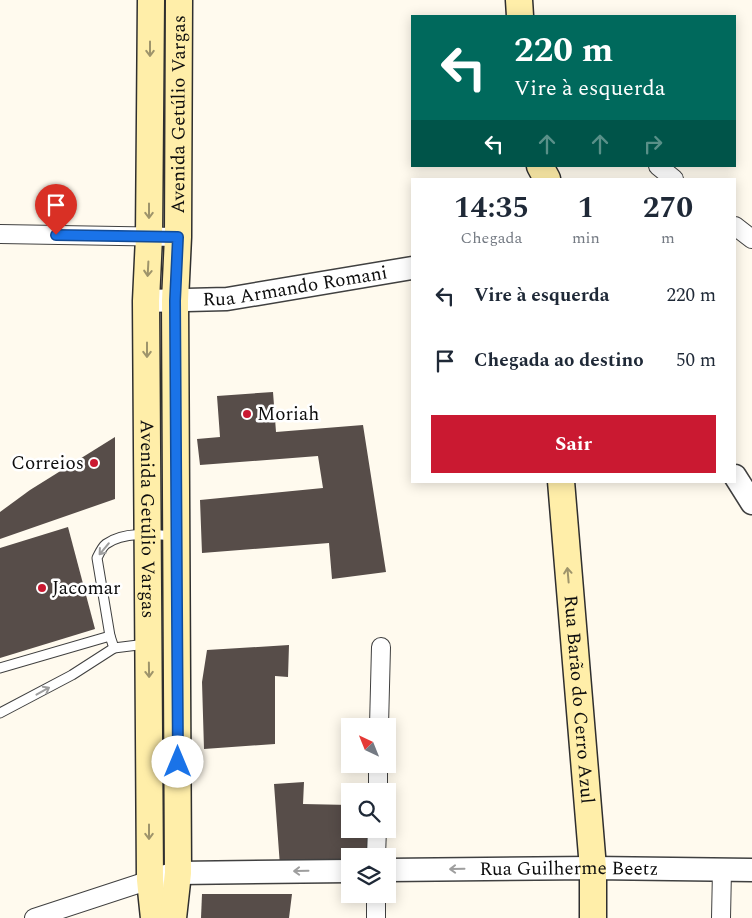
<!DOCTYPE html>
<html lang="pt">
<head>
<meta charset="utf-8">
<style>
	body { margin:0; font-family:Spectral,serif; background:#f2f2f3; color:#1f2937; height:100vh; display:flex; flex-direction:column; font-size:19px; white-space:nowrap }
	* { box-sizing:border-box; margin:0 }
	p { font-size:16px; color:#747a83 }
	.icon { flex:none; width:28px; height:28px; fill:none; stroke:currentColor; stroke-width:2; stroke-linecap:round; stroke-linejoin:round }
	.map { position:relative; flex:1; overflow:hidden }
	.panel { position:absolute; left:411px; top:178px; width:325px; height:305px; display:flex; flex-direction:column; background:#fff; border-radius:0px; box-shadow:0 2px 12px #0003 }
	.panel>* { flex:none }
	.top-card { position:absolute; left:411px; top:15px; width:325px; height:152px; border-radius:0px; box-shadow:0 2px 12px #0003; background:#00695c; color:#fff; overflow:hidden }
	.needle { width:32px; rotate:317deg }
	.fabs { position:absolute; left:341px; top:718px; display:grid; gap:10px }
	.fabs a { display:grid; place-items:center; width:55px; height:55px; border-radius:0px; background:#fff; box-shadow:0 2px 12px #0003; font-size:25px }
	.pin { position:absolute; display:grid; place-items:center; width:42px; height:42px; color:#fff; margin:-51px -21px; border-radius:50% 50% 50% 0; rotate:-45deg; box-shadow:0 0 5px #0007 }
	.pin .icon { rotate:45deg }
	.me { position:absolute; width:55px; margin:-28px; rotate:0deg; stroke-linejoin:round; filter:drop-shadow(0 0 4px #0008) }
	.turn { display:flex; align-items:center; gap:18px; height:105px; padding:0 20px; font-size:22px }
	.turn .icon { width:65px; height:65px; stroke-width:2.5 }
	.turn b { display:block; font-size:35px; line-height:42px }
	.lanes { display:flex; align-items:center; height:48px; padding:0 20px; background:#0003; justify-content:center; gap:25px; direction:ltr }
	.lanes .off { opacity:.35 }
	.eta { display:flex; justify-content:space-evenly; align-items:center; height:85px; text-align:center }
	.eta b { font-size:30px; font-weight:700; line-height:35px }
	.cta { display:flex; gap:10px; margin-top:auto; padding:10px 20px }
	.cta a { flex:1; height:58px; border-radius:0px; background:#ca1931; color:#fff; font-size:20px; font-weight:700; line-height:58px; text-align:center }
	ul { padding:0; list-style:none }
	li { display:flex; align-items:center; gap:15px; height:65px; padding:0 20px }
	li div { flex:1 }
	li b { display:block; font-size:19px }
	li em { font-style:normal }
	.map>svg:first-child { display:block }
	.building { fill:#574d49 }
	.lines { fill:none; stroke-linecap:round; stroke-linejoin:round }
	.service-casing { stroke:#404040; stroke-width:11 }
	.minor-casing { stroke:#404040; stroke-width:20 }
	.tertiary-casing { stroke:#404040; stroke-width:25 }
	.secondary-casing { stroke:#2f2f2f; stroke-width:29 }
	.service { stroke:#fff; stroke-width:9 }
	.minor { stroke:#fff; stroke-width:18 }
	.tertiary { stroke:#fff; stroke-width:22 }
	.secondary { stroke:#ffeea9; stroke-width:26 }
	.oneway { stroke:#9e946b }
	.oneway2 { stroke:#9e9e9e }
	.route-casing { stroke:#114b97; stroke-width:12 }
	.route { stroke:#1a73e8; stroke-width:9 }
	.poi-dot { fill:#ca1931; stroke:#fff; stroke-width:2 }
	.labels { text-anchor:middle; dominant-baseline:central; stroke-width:5; stroke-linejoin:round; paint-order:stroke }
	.street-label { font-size:19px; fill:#0d0d0d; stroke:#fff }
	.poi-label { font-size:19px; fill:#0d0d0d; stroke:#fff; text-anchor:start }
</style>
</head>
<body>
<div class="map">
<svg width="752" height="918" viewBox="0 0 752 918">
	<rect width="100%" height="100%" fill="#fffaee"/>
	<g class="building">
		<path d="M 273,392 L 276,432 L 363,425 L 386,572 L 332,579 L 329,543 L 202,553 L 200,500 L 323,488 L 318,456 L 200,465 L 197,439 L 220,437 L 217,396 Z"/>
		<path d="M 115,437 L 115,499 L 0,539 L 0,512 L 30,490 Z"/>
		<path d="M 68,527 L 95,629 L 0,658 L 0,548 Z"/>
		<path d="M 289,645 L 288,677 L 275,676 L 275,744 L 204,749 L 202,682 L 207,650 Z"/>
		<path d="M 304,782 L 303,804 L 350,805 L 350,829 L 373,829 L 371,856 L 350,856 L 350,864 L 280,866 L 274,784 Z"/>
		<path d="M 202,894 L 292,894 L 289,918 L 201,918 Z"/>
	</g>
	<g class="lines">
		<defs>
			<g id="service">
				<path d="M 146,644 L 114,648 L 110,636 L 97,558 C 99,554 102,547 106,544 C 123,531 153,534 174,536"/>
				<path d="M 0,668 L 110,636"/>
				<path d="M 0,713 L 72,675 L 114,648"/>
			</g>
			<g id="minor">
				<path d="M 658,166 L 674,179"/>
				<path d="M 735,226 L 752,239"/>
				<path d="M 0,234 L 178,237"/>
				<path d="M 379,726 L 381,647"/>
				<path d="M 378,791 L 378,764"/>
				<path d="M 376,856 L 377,829"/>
				<path d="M 34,918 L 150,880"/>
				<path d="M 376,918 L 376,894"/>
				<path d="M 721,918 L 722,870"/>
			</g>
			<g id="tertiary">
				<path id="s1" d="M 146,301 L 227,299 L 412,268"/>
				<path d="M 735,476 L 752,503"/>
				<path id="s2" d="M 388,870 L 593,868 L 752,870"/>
				<path d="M 162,877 L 178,873 L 350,871"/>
			</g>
			<g id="secondary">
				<path id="s3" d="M 151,0 L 149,237 L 146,301 L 150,880 L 154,918"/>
				<path d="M 519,0 L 520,16"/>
				<path d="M 540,166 L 547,179"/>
				<path id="s4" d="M 561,481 L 593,868 L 593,918"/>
				<path id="s5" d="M 173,918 L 178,873 L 175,301 L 178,237 L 179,0"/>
			</g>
		</defs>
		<use href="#service" class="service-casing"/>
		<use href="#minor" class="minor-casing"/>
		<use href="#tertiary" class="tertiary-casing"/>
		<use href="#secondary" class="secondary-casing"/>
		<use href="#service" class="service"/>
		<use href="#minor" class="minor"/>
		<use href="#tertiary" class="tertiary"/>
		<use href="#secondary" class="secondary"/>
	</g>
	<defs><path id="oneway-shaft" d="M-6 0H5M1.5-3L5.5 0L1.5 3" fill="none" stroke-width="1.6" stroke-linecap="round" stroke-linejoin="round" transform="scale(1.25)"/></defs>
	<g class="oneway">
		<use href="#oneway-shaft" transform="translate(150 49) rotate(90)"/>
		<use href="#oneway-shaft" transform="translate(149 211) rotate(90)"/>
		<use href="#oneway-shaft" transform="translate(148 269) rotate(93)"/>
		<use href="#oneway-shaft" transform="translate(147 350) rotate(90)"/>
		<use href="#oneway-shaft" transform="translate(568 575) rotate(-95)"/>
		<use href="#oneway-shaft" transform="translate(149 670) rotate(89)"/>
		<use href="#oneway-shaft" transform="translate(149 832) rotate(90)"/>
	</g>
	<g class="oneway2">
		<use href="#oneway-shaft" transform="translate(104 549) rotate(130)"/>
		<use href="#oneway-shaft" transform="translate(43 691) rotate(-29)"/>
		<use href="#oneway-shaft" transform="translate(457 869) rotate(179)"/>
		<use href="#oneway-shaft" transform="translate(301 871) rotate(179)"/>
	</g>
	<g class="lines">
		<defs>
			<path id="route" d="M 56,235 L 178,237 L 175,301 L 178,762"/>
		</defs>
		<use href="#route" class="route-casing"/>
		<use href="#route" class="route"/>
	</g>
	<g class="poi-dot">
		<circle cx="247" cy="414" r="5"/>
		<circle cx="94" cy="463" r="5"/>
		<circle cx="42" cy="588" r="5"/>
	</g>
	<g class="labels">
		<g class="street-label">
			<text stroke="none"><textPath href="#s5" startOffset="804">Avenida Getúlio Vargas</textPath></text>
			<text stroke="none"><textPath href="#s1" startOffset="150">Rua Armando Romani</textPath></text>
			<text stroke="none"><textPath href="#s3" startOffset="519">Avenida Getúlio Vargas</textPath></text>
			<text stroke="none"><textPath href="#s4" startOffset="219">Rua Barão do Cerro Azul</textPath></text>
			<text stroke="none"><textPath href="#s2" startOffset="181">Rua Guilherme Beetz</textPath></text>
		</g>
		<g class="poi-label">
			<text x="257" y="414">Moriah</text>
			<text x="84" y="463" text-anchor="end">Correios</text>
			<text x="52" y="588">Jacomar</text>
		</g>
	</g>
</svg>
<div class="fabs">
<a><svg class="needle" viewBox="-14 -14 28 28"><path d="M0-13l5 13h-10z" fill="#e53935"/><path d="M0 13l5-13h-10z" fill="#747a83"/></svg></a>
<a><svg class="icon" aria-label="search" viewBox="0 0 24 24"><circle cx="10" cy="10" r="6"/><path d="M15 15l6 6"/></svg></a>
<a><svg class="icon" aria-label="layers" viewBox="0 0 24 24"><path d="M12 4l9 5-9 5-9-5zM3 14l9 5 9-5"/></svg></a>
</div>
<div class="pin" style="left:56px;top:235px;background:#d93025"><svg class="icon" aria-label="arrive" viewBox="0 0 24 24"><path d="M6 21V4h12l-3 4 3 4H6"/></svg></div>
<svg class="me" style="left:178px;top:762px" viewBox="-20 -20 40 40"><circle r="19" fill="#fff"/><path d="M0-13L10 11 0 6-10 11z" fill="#1a73e8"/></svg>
<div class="top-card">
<div class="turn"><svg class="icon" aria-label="left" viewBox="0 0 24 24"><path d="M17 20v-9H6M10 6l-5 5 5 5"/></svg><div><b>220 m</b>Vire à esquerda</div></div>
<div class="lanes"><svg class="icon" aria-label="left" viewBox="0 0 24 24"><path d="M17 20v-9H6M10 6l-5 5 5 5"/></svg><svg class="icon off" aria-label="ahead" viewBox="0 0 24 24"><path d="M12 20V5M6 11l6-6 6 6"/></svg><svg class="icon off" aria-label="ahead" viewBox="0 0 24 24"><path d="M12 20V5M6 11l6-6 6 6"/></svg><svg class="icon off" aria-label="right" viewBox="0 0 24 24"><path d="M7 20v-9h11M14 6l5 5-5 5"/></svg></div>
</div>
<section class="panel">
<div class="eta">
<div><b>14:35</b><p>Chegada</p></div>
<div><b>1</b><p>min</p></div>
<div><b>270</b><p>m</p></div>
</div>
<ul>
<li><svg class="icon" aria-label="left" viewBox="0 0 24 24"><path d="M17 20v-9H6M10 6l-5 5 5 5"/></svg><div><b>Vire à esquerda</b></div><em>220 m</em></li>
<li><svg class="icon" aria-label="arrive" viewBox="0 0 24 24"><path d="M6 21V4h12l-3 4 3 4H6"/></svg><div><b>Chegada ao destino</b></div><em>50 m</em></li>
</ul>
<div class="cta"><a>Sair</a></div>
</section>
</div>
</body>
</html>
